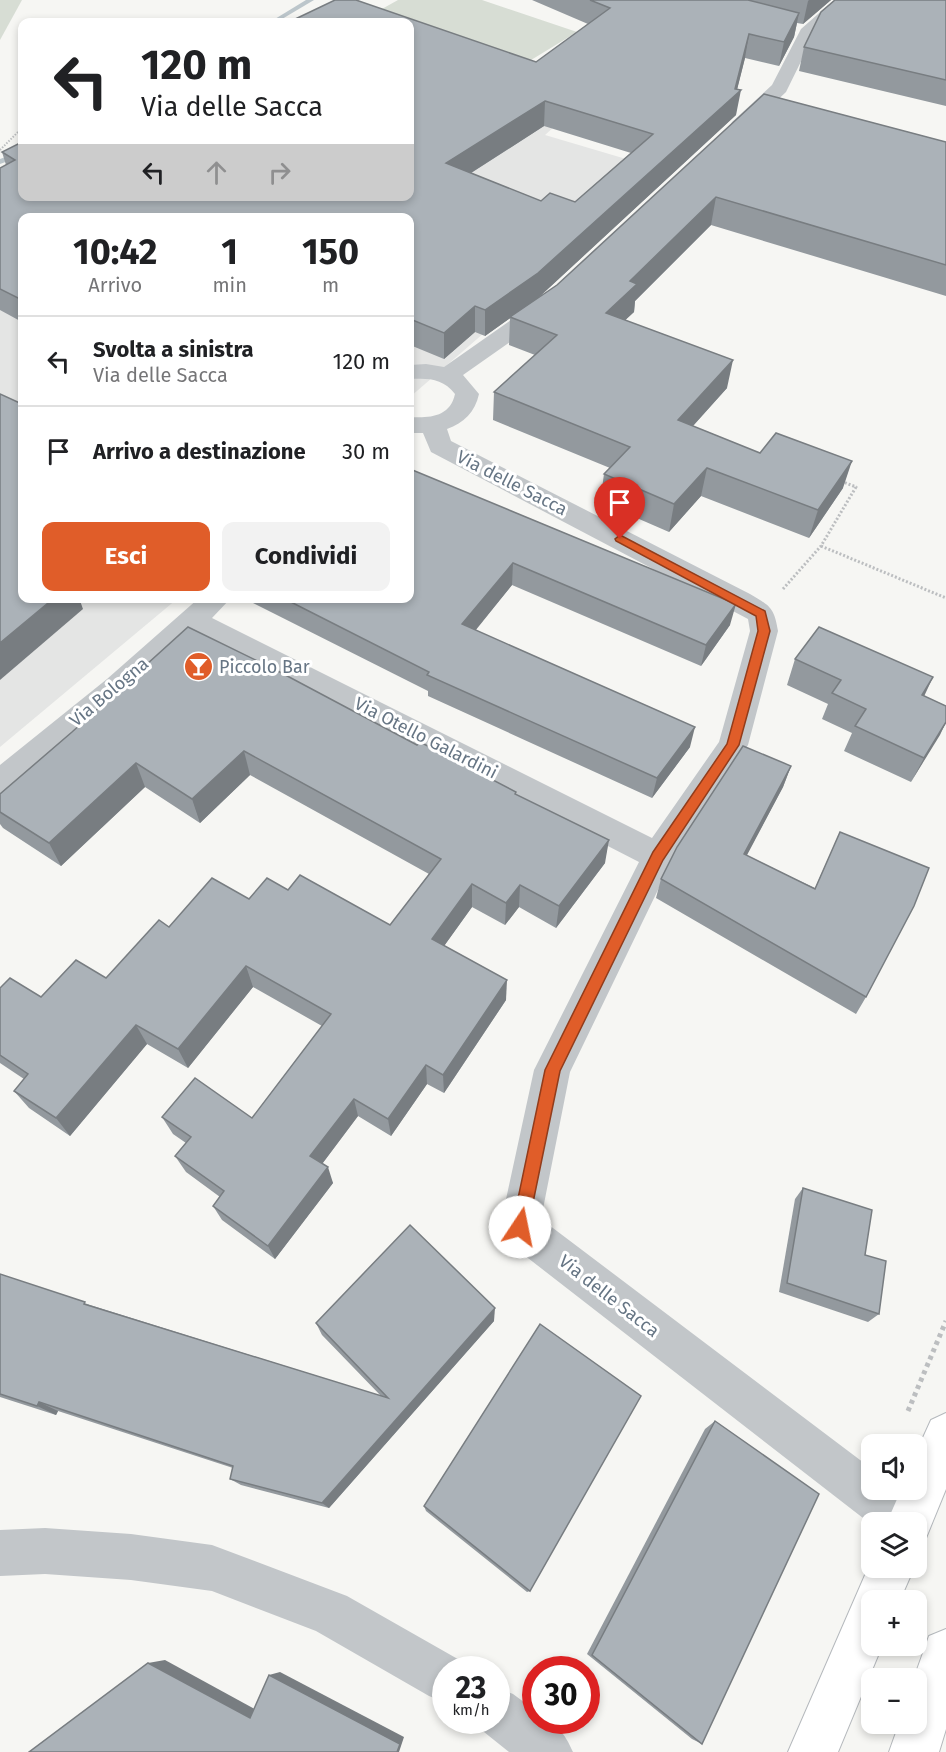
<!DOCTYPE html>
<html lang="it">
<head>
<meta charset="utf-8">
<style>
	body { margin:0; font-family:"Fira Sans",sans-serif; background:#f2f2f2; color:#202124; height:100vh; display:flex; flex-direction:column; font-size:22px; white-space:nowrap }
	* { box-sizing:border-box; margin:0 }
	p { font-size:20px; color:#757577 }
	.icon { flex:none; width:33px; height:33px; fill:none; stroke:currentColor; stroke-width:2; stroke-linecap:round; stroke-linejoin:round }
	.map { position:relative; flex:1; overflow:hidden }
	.panel { position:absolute; left:18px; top:213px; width:396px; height:390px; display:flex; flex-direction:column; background:#fff; border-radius:12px; box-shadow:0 3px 9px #0003 }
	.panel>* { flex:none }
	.hud { position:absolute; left:18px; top:18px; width:396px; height:183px; border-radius:12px; box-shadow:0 3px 9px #0003; background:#fff; color:#202124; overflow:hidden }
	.tools { position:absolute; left:861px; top:1434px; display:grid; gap:12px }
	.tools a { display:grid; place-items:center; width:66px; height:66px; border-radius:12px; background:#fff; box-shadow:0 3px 9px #0003; font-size:30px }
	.speed { position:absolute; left:432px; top:1656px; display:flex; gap:12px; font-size:30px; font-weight:700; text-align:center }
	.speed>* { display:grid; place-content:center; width:78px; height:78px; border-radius:50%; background:#fff; box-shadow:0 3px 9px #0003; line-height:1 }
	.speed small { font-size:15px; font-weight:400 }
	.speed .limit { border:9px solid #d22; background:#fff; color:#111 }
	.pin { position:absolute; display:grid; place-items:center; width:51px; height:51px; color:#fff; margin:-62px -26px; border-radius:50% 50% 50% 0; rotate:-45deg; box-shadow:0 0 6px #0007 }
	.pin .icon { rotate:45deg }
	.me { position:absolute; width:66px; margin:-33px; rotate:11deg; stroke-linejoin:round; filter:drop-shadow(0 0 4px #0008) }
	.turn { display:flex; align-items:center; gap:21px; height:126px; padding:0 24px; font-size:27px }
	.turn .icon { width:78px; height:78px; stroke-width:2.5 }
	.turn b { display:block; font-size:42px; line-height:51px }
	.lanes { display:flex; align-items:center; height:57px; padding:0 24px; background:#0003; justify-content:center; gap:30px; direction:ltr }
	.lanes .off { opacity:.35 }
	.eta { display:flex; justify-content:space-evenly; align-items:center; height:102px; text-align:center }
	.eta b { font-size:36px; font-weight:700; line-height:42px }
	.primary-button { display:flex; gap:12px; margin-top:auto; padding:12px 24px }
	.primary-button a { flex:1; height:69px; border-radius:12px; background:#e05d29; color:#fff; font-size:24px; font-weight:700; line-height:69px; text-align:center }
	.primary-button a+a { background:#f2f2f2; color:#202124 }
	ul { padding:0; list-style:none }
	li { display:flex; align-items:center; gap:18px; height:90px; padding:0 24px; border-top:2px solid #e0e0e0 }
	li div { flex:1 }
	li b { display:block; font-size:22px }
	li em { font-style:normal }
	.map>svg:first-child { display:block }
	.built { fill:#e4e5e4 }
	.green { fill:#d7ddd4 }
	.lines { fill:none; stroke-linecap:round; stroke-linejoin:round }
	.stream { fill:#bcc6cb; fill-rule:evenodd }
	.major-casing { stroke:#b5b9bd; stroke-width:2 }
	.path-far2 { stroke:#bcbec0; stroke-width:2; stroke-dasharray:1.5 1.5; stroke-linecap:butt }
	.path-far1 { stroke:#bcbec0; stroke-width:3; stroke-dasharray:2 2; stroke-linecap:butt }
	.path { stroke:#bcbec0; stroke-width:5; stroke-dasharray:4 4; stroke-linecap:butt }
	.minor { fill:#c2c6c9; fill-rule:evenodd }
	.major { fill:#fff; fill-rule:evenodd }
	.wall { fill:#93999e; fill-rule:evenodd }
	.shaded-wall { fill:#787d81 }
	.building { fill:#abb2b8; stroke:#787d81; stroke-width:1.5; fill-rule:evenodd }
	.route { fill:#e05d29; stroke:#923c1b; stroke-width:1.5 }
	.labels { text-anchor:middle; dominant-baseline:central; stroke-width:6; stroke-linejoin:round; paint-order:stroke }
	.street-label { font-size:18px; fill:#667584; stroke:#fff }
	.poi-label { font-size:18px; fill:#667584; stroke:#fff; text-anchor:start }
</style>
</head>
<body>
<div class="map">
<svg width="946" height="1752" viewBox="0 0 946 1752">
	<rect width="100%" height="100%" fill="#f6f6f3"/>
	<path class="built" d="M 585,99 L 545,135 L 670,172 L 410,397 L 410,218 L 22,218 L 22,598 L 177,599 L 0,747 L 0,195 L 410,196 Z"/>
	<g class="green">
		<path d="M 0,0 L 22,0 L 0,40 Z"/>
		<path d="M 398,0 L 482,0 L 577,32 L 513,71 L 410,22 L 364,19 Z"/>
	</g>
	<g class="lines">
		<g class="stream">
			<path d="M 306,0 L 314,0 L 277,22 L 270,22 Z"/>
			<path d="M 22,151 L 22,156 L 0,164 L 0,159 Z"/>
		</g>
		<defs>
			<g id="major">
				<path d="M 946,1413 L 946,1489 L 926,1538 L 916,1542 L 916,1522 L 887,1522 L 901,1490 L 916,1490 L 916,1453 L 931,1420 Z"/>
				<path d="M 872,1559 L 872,1568 L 914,1568 L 900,1600 L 872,1600 L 872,1646 L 882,1646 L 838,1752 L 788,1752 Z"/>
				<path d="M 946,1629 L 946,1729 L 939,1752 L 889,1752 L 899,1724 L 916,1724 L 916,1678 L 914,1678 L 929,1636 Z"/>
			</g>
		</defs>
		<use href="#major" class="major-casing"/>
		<path class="path-far2" d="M 0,150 L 22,128"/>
		<g class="path-far1">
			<path d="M 821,546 L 946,598"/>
			<path d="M 783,589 L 821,546 L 856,487 L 841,481"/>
		</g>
		<path class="path" d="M 908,1411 L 946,1321"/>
		<g class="minor">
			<path d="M 834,0 L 852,0 L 814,35 L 786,92 L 746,130 L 732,130 L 730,126 L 732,122 L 772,85 L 801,29 Z"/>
			<path d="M 546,299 L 554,301 L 557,306 L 554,311 L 463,375 L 479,394 C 475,412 464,423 447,429 L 451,441 L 750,594 C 770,606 774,607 778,631 L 748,745 L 670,865 L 570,1072 L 541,1219 L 872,1469 L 872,1490 C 902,1490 914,1492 927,1522 L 920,1538 L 916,1539 L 916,1522 L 872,1522 L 872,1525 L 506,1241 L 500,1227 L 534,1070 L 639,862 L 195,634 L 127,695 L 11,792 L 0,795 L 0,765 L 107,679 L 199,598 L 231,598 L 212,618 L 652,838 L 719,742 L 750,631 L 748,619 L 431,452 L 423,433 L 410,433 L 410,417 C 430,418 450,417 455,394 C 443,378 428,378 410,379 L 410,365 L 426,364 L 444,367 L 538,301 Z"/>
			<path d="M 45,1528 L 131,1534 L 212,1545 L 347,1596 L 463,1662 L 466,1670 L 446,1670 L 446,1703 L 429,1696 L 316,1631 L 212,1591 L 131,1580 L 45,1574 L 0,1576 L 0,1530 Z"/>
			<path d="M 496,1687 L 513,1694 L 536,1711 L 536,1720 C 556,1720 565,1734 573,1752 L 509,1752 L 479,1728 L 476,1720 L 496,1720 Z"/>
		</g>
		<use href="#major" class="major"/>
	</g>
	<g class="wall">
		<path d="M 532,0 L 831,0 L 803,24 L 797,23 L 794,37 L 779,66 L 745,58 L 737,89 L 736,115 L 537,299 L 557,285 L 764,94 L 946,142 L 946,296 L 711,225 L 635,301 L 634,312 L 625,320 L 727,388 L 693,426 L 843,488 L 809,538 L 701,496 L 669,532 L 600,502 L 604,474 L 610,468 L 493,420 L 494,392 L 535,355 L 509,345 L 510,318 L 485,336 L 475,332 L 444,359 L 410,345 L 410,218 L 22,218 L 22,322 L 0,310 L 0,168 L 6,165 L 2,152 L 536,62 L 588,24 ZM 544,126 L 631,153 L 575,202 L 541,201 L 471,173 Z"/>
		<path d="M 946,0 L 946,106 L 799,71 L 804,47 Z"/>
		<path d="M 410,469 L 730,625 L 701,666 L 512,585 L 475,630 L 690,747 L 652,798 L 428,696 L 428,691 L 251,602 L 250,598 L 410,598 Z"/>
		<path d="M 795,659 L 924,696 L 946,706 L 946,723 L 911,782 L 844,751 L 852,733 L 822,719 L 828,704 L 787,685 Z"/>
		<path d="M 72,732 L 417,745 L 516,792 L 516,795 L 605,863 L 556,928 L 519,907 L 505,925 L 472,907 L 444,946 L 506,1000 L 444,1093 L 427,1084 L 391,1136 L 358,1116 L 322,1164 L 333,1183 L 275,1259 L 222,1220 L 213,1206 L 220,1197 L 186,1172 L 175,1156 L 186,1143 L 173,1134 L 162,1117 L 252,1118 L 322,1026 L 253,987 L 188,1068 L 147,1044 L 70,1136 L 29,1108 L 14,1091 L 24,1079 L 0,1063 L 0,988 L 41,997 L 106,978 L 169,927 L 249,899 L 288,890 L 390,925 L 429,874 L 250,775 L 200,823 L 145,787 L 61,866 L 3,828 L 0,824 L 0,794 Z"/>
		<path d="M 791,766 L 783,787 L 746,856 L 815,888 L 840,832 L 866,997 L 856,1014 L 656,898 L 661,879 Z"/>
		<path d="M 803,1188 L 865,1255 L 879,1314 L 868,1322 L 779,1292 L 795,1199 Z"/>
		<path d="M 0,1274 L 90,1305 L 381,1396 L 322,1335 L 316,1323 L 494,1321 L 329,1508 L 241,1485 L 230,1479 L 233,1468 L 58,1411 L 56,1415 L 0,1397 Z"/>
		<path d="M 715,1421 L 702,1744 L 692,1739 L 587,1654 L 705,1429 Z"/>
		<path d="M 424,1506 L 530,1591 L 527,1592 L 426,1511 Z"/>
	</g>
	<g class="shaded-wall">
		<path d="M 809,0 L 831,0 L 803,24 L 808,1 Z"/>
		<path d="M 799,13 L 794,37 L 779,66 L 784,42 Z"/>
		<path d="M 749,34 L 745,58 L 736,94 L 741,90 L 736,115 L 537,299 L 485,336 L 485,310 L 735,89 Z"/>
		<path d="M 545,101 L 544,126 L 446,189 L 446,163 Z"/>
		<path d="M 716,197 L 711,225 L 635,301 L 634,312 L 603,341 L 606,313 L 630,281 Z"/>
		<path d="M 475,306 L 475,332 L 444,359 L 444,333 Z"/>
		<path d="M 733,360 L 727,388 L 673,448 L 678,420 Z"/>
		<path d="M 852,461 L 843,488 L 809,538 L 818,510 Z"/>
		<path d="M 707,468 L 701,496 L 669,532 L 674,504 Z"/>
		<path d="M 513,563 L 512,585 L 463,646 L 462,624 Z"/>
		<path d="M 54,598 L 79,598 L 83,609 L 0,680 L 0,643 Z"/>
		<path d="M 736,604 L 730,625 L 701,666 L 706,645 Z"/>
		<path d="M 933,677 L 921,703 L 922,695 Z"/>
		<path d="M 946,722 L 940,735 L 911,782 L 924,758 Z"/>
		<path d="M 695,727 L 690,747 L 652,798 L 657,778 Z"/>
		<path d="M 244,751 L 250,775 L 200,823 L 192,799 Z"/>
		<path d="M 136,763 L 145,787 L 61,866 L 49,843 Z"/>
		<path d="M 791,766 L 783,787 L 737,874 L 744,854 Z"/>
		<path d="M 609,840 L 605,863 L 556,928 L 559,906 Z"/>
		<path d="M 472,884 L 472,907 L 434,960 L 432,939 Z"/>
		<path d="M 520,885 L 519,907 L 505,925 L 506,903 Z"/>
		<path d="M 246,966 L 253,987 L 188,1068 L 178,1049 Z"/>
		<path d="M 507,980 L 506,1000 L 444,1093 L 443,1075 Z"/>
		<path d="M 136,1025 L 147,1044 L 70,1136 L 56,1118 Z"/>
		<path d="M 426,1065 L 427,1084 L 391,1136 L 388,1119 Z"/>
		<path d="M 354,1099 L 358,1116 L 316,1172 L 310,1156 Z"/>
		<path d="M 328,1167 L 333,1183 L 275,1259 L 268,1246 Z"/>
		<path d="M 495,1308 L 494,1321 L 329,1508 L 322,1503 Z"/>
		<path d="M 39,1402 L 58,1411 L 56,1415 L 37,1406 Z"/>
		<path d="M 165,1660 L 262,1713 L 250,1718 L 148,1663 Z"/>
		<path d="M 280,1672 L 404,1737 L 399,1752 L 397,1752 L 269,1675 Z"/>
	</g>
	<g class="building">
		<path d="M 335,0 L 356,0 L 536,62 L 610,8 L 590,0 L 748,0 L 799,13 L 784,42 L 749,34 L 735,89 L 741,90 L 538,273 L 485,310 L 475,306 L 444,333 L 410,319 L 410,218 L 22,218 L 22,300 L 0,289 L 0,168 L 15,160 L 2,152 L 22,142 L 22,196 L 410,196 L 410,22 L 289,22 ZM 545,101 L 653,134 L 575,202 L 550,193 L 541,201 L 446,163 Z"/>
		<path d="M 835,0 L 946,0 L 946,80 L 804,47 L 821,12 Z"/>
		<path d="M 764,94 L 946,142 L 946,265 L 716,197 L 630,281 L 637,284 L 606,313 L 733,360 L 678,420 L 760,453 L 776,433 L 852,461 L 818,510 L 707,468 L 674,504 L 604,474 L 630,447 L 494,392 L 557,335 L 510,317 L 557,285 Z"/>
		<path d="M 0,394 L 22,404 L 22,598 L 54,598 L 0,643 Z"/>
		<path d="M 410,469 L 736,604 L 706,645 L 513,563 L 462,624 L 695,727 L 657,778 L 427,675 L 429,672 L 283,598 L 410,598 Z"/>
		<path d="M 188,627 L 276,670 L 417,745 L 420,742 L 516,792 L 515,794 L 609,840 L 559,906 L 520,885 L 506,903 L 472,884 L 432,939 L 507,980 L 443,1075 L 426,1065 L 388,1119 L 354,1099 L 310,1156 L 328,1167 L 268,1246 L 213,1206 L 224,1191 L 175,1156 L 191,1137 L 162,1117 L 195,1078 L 252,1118 L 331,1014 L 246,966 L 178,1049 L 136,1025 L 56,1118 L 14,1091 L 28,1074 L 0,1055 L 0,988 L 10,978 L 41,997 L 76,960 L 106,978 L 159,920 L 169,927 L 212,878 L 249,899 L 267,878 L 288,890 L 300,875 L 390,925 L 441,859 L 244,751 L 192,799 L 136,763 L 49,843 L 0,812 L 0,794 L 72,732 Z"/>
		<path d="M 819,627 L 933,677 L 922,695 L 946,706 L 946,722 L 924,758 L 855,726 L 866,709 L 832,693 L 841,680 L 795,659 Z"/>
		<path d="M 743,746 L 791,766 L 744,854 L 815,889 L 840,832 L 929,868 L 914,906 L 866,997 L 661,879 L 677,847 Z"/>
		<path d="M 803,1188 L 872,1210 L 865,1255 L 886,1261 L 879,1314 L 787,1283 Z"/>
		<path d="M 410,1225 L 495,1308 L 322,1503 L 230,1479 L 233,1466 L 39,1402 L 37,1406 L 0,1394 L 0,1274 L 85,1302 L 84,1304 L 388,1398 L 316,1323 Z"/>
		<path d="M 540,1324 L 641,1396 L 530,1591 L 424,1506 Z"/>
		<path d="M 715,1421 L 819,1494 L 702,1744 L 592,1655 Z"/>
		<path d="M 148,1663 L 250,1718 L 269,1675 L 400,1744 L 397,1752 L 29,1752 Z"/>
	</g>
	<path class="route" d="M 620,535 L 765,611 L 770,631 L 739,745 L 663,860 L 560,1071 L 528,1227 L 526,1233 L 520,1235 L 514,1233 L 512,1227 L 545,1070 L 653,852 L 727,744 L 758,631 L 756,616 L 616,541 L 615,539 Z"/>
	<defs>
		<symbol id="bar-disc" viewBox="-11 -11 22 22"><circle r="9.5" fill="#e05d29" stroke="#fff"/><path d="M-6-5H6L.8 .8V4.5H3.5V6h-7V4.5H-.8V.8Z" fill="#fff"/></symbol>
	</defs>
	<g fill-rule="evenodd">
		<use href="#bar-disc" x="182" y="650" width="33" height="33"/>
	</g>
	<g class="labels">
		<g class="street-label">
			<text transform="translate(512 483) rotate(27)">Via delle Sacca</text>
			<text transform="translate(109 692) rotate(-40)">Via Bologna</text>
			<text transform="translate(426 738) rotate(27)">Via Otello Galardini</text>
			<text transform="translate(609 1296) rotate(38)">Via delle Sacca</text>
		</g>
		<g class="poi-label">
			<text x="219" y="667">Piccolo Bar</text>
		</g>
	</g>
</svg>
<div class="tools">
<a><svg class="icon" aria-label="sound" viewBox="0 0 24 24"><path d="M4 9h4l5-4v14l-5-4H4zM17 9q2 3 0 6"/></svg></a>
<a><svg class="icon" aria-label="layers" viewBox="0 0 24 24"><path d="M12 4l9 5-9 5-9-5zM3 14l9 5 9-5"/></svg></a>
<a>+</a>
<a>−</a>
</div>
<div class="speed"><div>23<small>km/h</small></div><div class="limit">30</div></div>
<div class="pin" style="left:620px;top:539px;background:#d93025"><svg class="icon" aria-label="arrive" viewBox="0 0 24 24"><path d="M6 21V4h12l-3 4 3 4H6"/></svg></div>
<svg class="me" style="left:520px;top:1227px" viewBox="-20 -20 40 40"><circle r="19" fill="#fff"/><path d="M0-13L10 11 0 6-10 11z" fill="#e05d29"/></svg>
<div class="hud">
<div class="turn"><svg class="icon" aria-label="left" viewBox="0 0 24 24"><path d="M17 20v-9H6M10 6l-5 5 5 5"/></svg><div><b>120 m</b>Via delle Sacca</div></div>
<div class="lanes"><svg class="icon" aria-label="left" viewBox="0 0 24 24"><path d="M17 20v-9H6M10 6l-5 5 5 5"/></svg><svg class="icon off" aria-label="ahead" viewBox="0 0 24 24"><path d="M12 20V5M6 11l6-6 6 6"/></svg><svg class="icon off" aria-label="right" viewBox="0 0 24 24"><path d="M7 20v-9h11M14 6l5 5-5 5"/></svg></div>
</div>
<section class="panel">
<div class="eta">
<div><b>10:42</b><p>Arrivo</p></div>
<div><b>1</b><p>min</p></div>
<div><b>150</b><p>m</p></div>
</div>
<ul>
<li><svg class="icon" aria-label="left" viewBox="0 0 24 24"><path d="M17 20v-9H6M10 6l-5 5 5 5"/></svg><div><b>Svolta a sinistra</b><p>Via delle Sacca</p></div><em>120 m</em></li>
<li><svg class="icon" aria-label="arrive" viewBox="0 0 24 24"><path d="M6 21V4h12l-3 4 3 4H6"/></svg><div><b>Arrivo a destinazione</b></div><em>30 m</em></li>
</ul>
<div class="primary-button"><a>Esci</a><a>Condividi</a></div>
</section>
</div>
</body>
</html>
